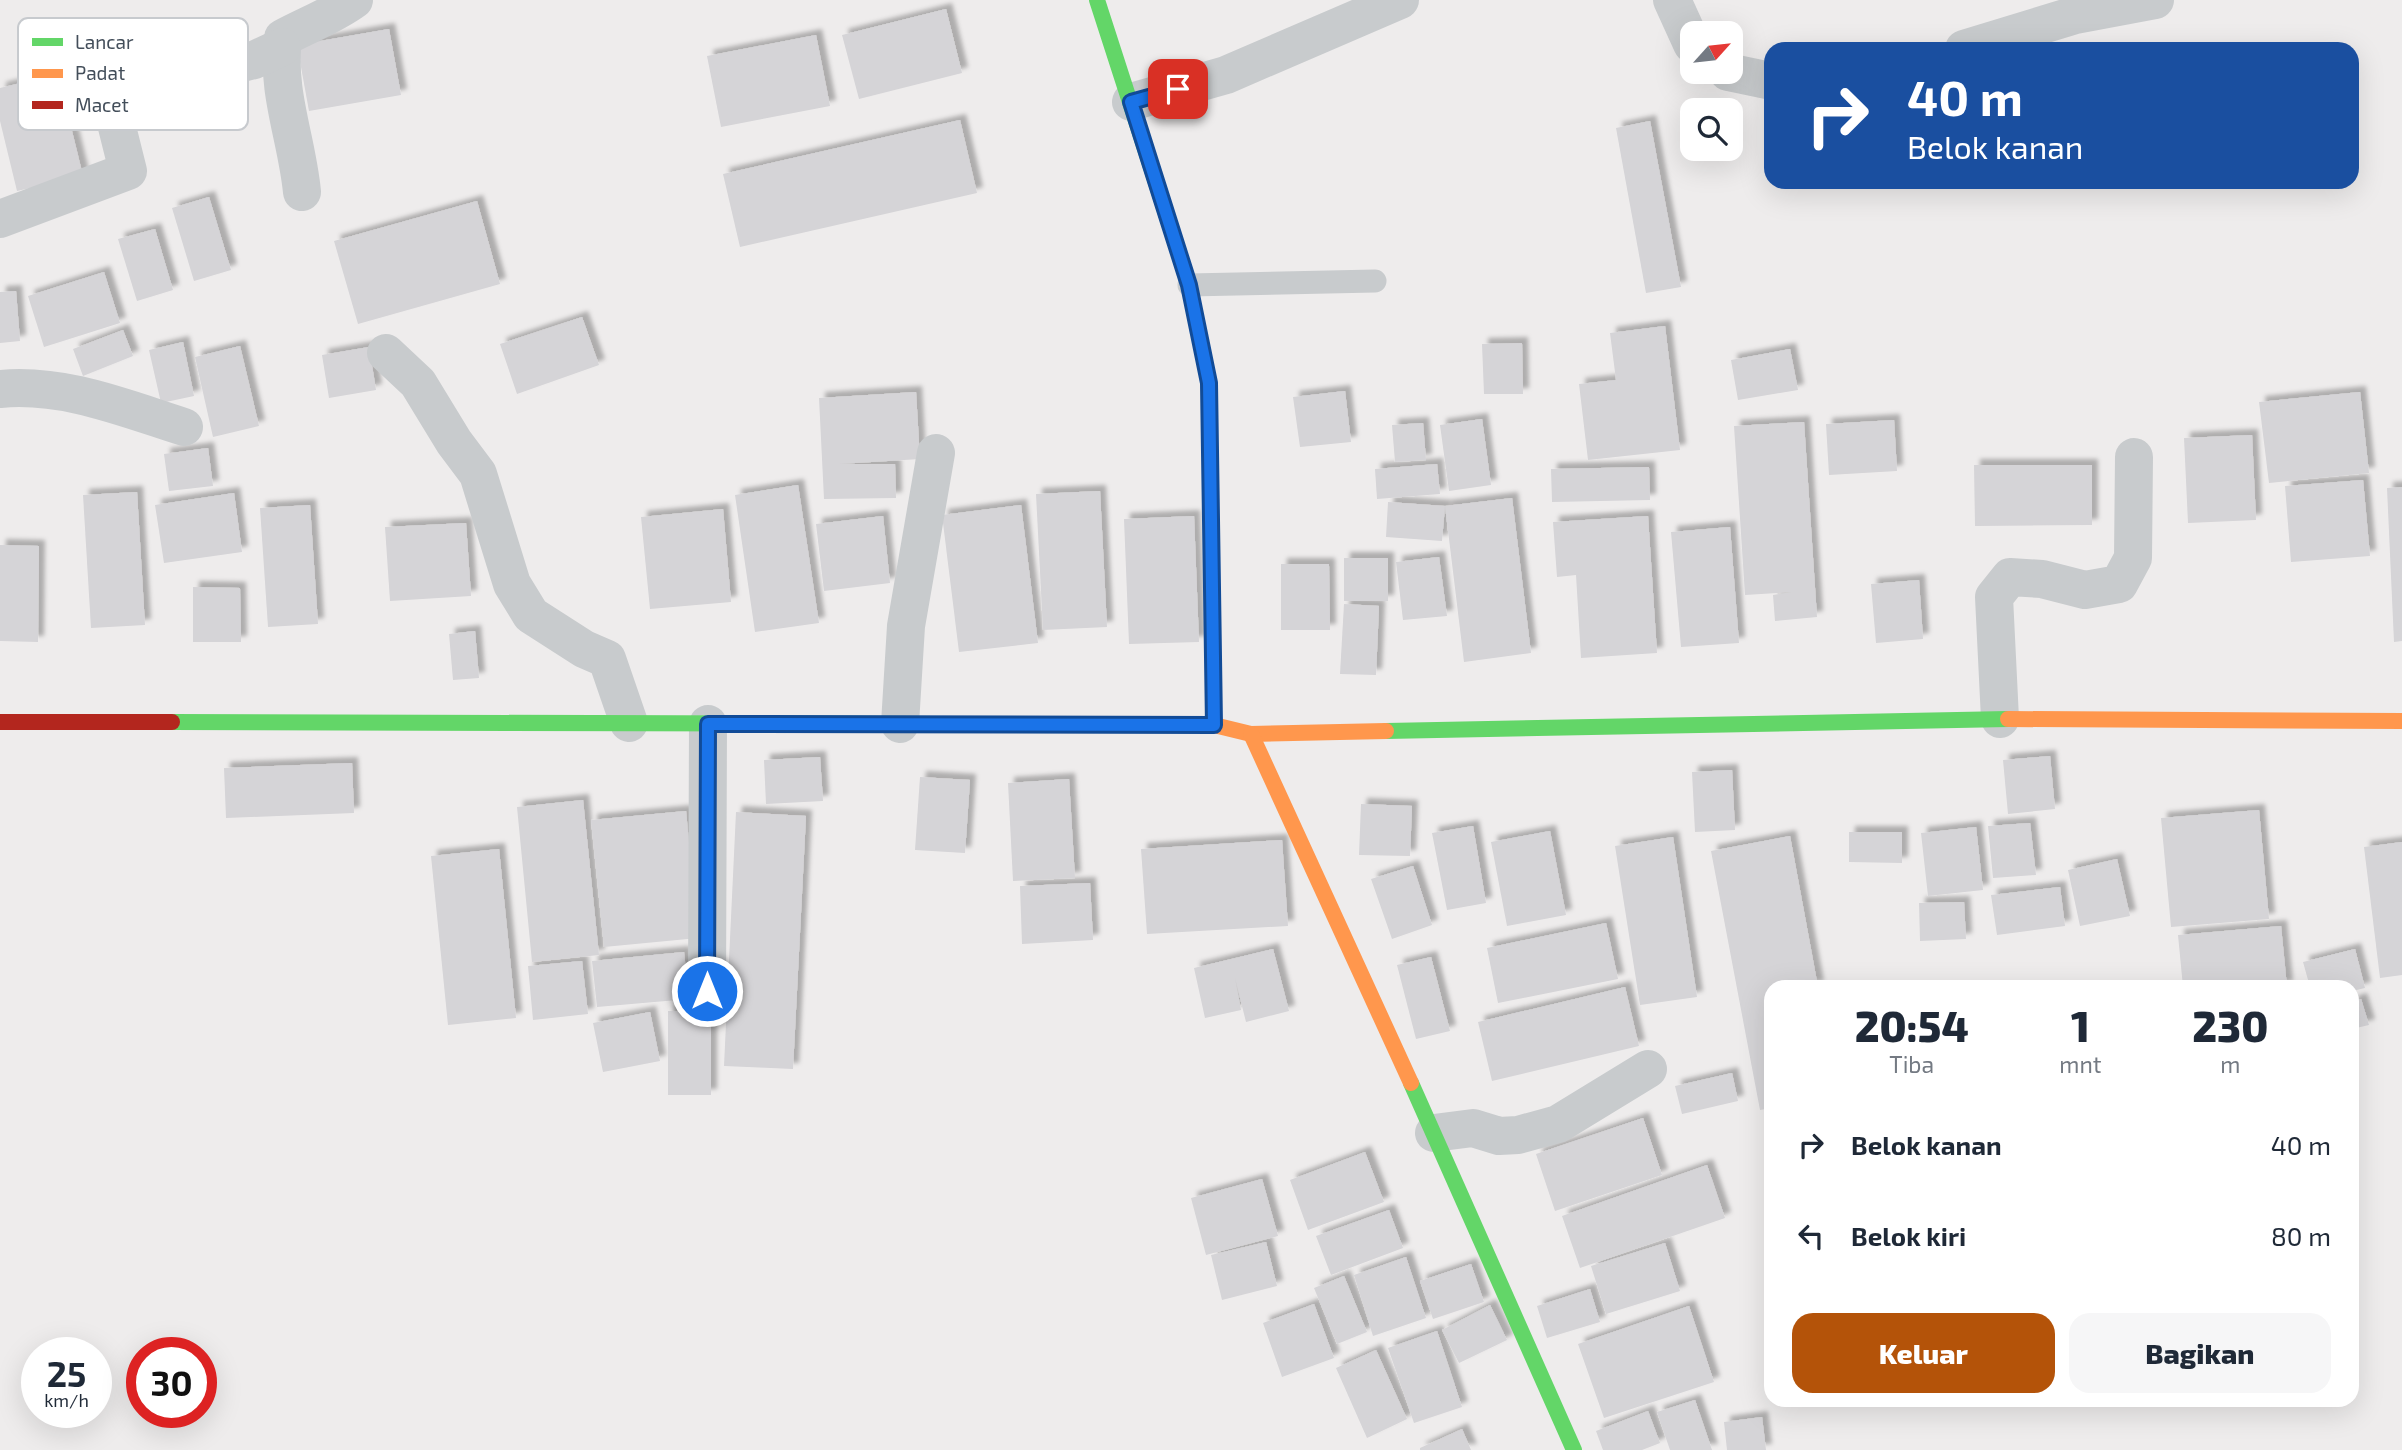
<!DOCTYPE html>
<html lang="id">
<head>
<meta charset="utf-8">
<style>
	body { margin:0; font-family:"Exo 2",sans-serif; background:#f6f6f7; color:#1f2937; height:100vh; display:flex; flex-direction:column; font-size:26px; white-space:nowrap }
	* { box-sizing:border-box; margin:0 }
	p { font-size:23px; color:#747a83 }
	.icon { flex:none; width:38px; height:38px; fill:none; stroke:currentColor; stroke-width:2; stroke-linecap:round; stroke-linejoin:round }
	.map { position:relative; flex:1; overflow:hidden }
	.panel { position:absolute; left:1764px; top:980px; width:595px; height:427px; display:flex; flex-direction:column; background:#fff; border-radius:21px; box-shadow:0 7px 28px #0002 }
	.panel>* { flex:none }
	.hud { position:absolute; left:1764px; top:42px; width:595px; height:147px; border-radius:21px; box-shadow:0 7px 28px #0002; background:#1a4fa0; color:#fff; overflow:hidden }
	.needle { width:46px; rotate:63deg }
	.tools { position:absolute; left:1680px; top:21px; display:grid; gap:14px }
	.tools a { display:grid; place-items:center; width:63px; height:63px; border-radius:14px; background:#fff; box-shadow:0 7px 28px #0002; font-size:35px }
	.speed { position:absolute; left:21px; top:1337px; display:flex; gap:14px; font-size:35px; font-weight:700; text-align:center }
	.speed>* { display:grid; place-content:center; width:91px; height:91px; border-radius:50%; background:#fff; box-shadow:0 7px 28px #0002; line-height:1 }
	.speed small { font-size:18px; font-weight:400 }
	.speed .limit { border:10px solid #d22; background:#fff; color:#111 }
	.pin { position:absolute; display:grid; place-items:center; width:60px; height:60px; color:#fff; margin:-30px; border-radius:14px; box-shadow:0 4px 10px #0006 }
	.me { position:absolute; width:77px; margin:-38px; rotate:0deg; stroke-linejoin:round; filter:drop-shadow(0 0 5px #0008) }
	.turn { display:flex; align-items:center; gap:24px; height:147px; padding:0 28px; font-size:32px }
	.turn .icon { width:91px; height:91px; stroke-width:2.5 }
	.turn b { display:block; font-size:49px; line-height:60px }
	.eta { display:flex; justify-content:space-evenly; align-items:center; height:119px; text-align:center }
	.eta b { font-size:42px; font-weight:800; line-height:49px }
	.button { display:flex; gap:14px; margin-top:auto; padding:14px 28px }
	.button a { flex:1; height:80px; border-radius:21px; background:#b45309; color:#fff; font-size:28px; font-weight:800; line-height:80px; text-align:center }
	.button a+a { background:#f6f6f7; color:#1f2937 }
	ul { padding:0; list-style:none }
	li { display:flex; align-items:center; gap:21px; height:91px; padding:0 28px }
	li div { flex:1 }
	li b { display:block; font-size:26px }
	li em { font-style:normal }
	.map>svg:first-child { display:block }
	.building { fill:#d5d4d7; filter:url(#shadow) }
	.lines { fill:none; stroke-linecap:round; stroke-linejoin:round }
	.lane { stroke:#c8cbcd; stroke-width:23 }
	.street { stroke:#c8cbcd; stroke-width:38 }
	.fast { stroke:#63d668; stroke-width:16 }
	.slow { stroke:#ff974d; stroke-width:16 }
	.jam { stroke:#b3261e; stroke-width:16 }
	.route-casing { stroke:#114b97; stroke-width:18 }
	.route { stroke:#1a73e8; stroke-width:12 }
	.key { fill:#fff; stroke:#c7cace; stroke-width:2 }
	.key-label { font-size:19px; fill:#434e5a }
</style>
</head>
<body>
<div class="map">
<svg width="2402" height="1450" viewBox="0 0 2402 1450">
	<defs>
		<filter id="shadow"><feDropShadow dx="6" dy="-6" stdDeviation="2" flood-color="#0004"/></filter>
	</defs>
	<rect width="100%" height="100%" fill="#eeecec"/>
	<g class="building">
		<path d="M 946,9 L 962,73 L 859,99 L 842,35 Z"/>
		<path d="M 389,29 L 401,95 L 309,111 L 297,45 Z"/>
		<path d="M 816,35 L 830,106 L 721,127 L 707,56 Z"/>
		<path d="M 58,74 L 83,176 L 17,191 L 0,121 L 0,88 Z"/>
		<path d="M 960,120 L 977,193 L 740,247 L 723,174 Z"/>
		<path d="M 1650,121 L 1681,287 L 1646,293 L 1616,128 Z"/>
		<path d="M 209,197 L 231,270 L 194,281 L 172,208 Z"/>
		<path d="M 477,201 L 500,284 L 358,324 L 334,241 Z"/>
		<path d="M 155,229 L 173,290 L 137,301 L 118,239 Z"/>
		<path d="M 104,272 L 120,323 L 44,347 L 28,296 Z"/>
		<path d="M 16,291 L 20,341 L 0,343 L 0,292 Z"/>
		<path d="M 582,317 L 599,365 L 517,394 L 500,344 Z"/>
		<path d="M 1665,326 L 1680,450 L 1588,460 L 1579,384 L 1616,380 L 1610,333 Z"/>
		<path d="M 123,330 L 133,356 L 83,376 L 73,349 Z"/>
		<path d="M 183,342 L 194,396 L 161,403 L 149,350 Z"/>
		<path d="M 1522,343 L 1523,394 L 1484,394 L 1482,344 Z"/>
		<path d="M 240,346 L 259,426 L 213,437 L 195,357 Z"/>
		<path d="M 369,347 L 376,390 L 329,398 L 322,355 Z"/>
		<path d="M 1790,349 L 1798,390 L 1738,400 L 1731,360 Z"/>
		<path d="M 1345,391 L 1351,442 L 1300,447 L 1293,397 Z"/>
		<path d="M 916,392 L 920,459 L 839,464 L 895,464 L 896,498 L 824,499 L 819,398 Z"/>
		<path d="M 2360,392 L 2369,473 L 2269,483 L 2259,402 Z"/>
		<path d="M 1482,419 L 1491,485 L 1449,491 L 1440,425 Z"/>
		<path d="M 1894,420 L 1897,471 L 1829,475 L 1826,424 Z"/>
		<path d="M 1804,422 L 1817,617 L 1775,621 L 1773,595 L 1791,592 L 1745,595 L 1734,426 Z"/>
		<path d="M 1423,423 L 1426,460 L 1395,462 L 1392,425 Z"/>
		<path d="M 2252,435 L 2256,520 L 2188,523 L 2184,438 Z"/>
		<path d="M 208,448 L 213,486 L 169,491 L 164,454 Z"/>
		<path d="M 1437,464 L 1440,494 L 1377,499 L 1375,469 Z"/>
		<path d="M 1974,465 L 2092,465 L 2092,525 L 1975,526 Z"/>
		<path d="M 1649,467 L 1650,500 L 1552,502 L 1551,469 Z"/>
		<path d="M 2363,480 L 2370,556 L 2291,562 L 2285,486 Z"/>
		<path d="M 798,485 L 819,623 L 755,632 L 735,495 Z"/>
		<path d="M 2402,487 L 2402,641 L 2394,642 L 2387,488 Z"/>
		<path d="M 1100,491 L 1107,627 L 1043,630 L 1036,494 Z"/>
		<path d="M 137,492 L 145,625 L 91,628 L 83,495 Z"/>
		<path d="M 234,493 L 242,552 L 164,563 L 155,505 Z"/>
		<path d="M 1512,498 L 1531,653 L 1464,662 L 1445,506 L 1442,541 L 1386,537 L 1388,502 L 1445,506 Z"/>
		<path d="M 310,505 L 318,624 L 268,627 L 260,508 Z"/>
		<path d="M 1021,505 L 1038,643 L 959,652 L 942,515 Z"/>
		<path d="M 723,509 L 731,602 L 650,609 L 641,517 Z"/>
		<path d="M 883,516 L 890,583 L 824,591 L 816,524 Z"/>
		<path d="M 1194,516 L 1199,642 L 1129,644 L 1124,519 Z"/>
		<path d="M 1648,516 L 1657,653 L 1581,658 L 1576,575 L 1557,577 L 1553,522 Z"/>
		<path d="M 466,523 L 471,596 L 390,601 L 385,527 Z"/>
		<path d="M 1730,527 L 1739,643 L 1681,647 L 1671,532 Z"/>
		<path d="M 0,545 L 39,546 L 38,642 L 0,641 Z"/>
		<path d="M 1439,557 L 1447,616 L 1403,620 L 1396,562 Z"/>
		<rect x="1344" y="558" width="44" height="43"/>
		<path d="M 1281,564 L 1329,564 L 1330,630 L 1281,630 Z"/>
		<path d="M 1919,580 L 1923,639 L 1876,643 L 1871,584 Z"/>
		<path d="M 193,587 L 240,588 L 241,642 L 193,642 Z"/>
		<path d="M 1344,604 L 1379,606 L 1376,675 L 1340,674 Z"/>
		<path d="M 475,631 L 479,678 L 453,680 L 449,634 Z"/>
		<path d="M 2050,756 L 2055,809 L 2008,814 L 2003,760 Z"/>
		<path d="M 820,757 L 823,801 L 766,804 L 764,760 Z"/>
		<path d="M 352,763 L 354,813 L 226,818 L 224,768 Z"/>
		<path d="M 1732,770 L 1735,830 L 1695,832 L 1692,772 Z"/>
		<path d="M 920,777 L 970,780 L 965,853 L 915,850 Z"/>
		<path d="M 1069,779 L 1075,878 L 1013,881 L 1008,783 Z"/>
		<path d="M 583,800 L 599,955 L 532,962 L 517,807 Z"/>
		<path d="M 1361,804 L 1412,806 L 1410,856 L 1359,855 Z"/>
		<path d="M 2259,810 L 2269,919 L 2171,927 L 2161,818 Z"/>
		<path d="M 686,811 L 698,938 L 604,947 L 591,820 Z"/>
		<path d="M 736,812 L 806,816 L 793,1069 L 724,1066 Z"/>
		<path d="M 2030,823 L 2036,875 L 1993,878 L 1988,826 Z"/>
		<path d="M 1473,826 L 1486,903 L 1447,910 L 1432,833 Z"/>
		<path d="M 1976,827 L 1983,890 L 1928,896 L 1921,833 Z"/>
		<path d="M 1550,831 L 1566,915 L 1507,926 L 1491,842 Z"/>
		<path d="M 1849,832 L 1902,832 L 1902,863 L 1849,862 Z"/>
		<path d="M 1790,836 L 1818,987 L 1771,987 L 1771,1108 L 1760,1110 L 1711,851 Z"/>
		<path d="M 1673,837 L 1697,997 L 1640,1005 L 1615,846 Z"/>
		<path d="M 1282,840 L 1288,926 L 1147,934 L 1141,849 Z"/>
		<path d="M 2402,842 L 2402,975 L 2380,978 L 2364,847 Z"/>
		<path d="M 499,849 L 516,1018 L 448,1025 L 431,856 Z"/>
		<path d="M 2117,859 L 2130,916 L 2080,926 L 2068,870 Z"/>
		<path d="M 1413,866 L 1432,925 L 1392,939 L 1371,879 Z"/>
		<path d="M 1090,883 L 1093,940 L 1022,944 L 1020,886 Z"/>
		<path d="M 2060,887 L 2065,926 L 1997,935 L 1991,895 Z"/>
		<path d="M 1964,902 L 1966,939 L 1920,941 L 1919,903 Z"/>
		<path d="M 1606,923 L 1618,979 L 1498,1003 L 1487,948 Z"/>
		<path d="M 2281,926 L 2287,987 L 2183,987 L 2178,935 Z"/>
		<path d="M 1273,949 L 1289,1011 L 1246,1022 L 1235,978 L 1241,1010 L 1205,1018 L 1194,968 Z"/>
		<path d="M 2355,949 L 2365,988 L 2352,991 L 2352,987 L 2310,987 L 2303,962 Z"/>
		<path d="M 684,952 L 689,999 L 597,1007 L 592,961 Z"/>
		<path d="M 1431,957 L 1450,1031 L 1416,1039 L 1397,965 Z"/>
		<path d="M 582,961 L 588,1014 L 533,1020 L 528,966 Z"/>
		<path d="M 1625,987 L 1639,1046 L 1492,1081 L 1478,1022 Z"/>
		<path d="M 2361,999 L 2369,1025 L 2352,1029 L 2352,1002 Z"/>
		<rect x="668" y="1011" width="43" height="84"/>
		<path d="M 650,1012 L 660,1061 L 603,1072 L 593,1023 Z"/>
		<path d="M 1732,1073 L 1738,1101 L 1682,1114 L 1675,1086 Z"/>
		<path d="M 1643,1118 L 1662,1175 L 1555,1211 L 1536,1154 Z"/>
		<path d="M 1365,1152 L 1384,1202 L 1308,1230 L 1290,1180 Z"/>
		<path d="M 1707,1165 L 1725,1218 L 1580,1268 L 1562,1216 Z"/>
		<path d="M 1262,1179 L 1278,1236 L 1206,1255 L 1191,1198 Z"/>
		<path d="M 1389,1210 L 1403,1248 L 1331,1275 L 1316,1236 Z"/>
		<path d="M 1266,1242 L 1277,1286 L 1222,1300 L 1211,1255 Z"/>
		<path d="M 1665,1243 L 1680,1291 L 1606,1314 L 1591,1266 Z"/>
		<path d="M 1406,1257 L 1426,1318 L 1373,1336 L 1354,1275 Z"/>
		<path d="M 1471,1264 L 1484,1302 L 1433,1319 L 1420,1281 Z"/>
		<path d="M 1344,1276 L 1367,1332 L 1337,1344 L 1314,1288 Z"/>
		<path d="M 1590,1289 L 1600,1322 L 1547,1338 L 1537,1306 Z"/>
		<path d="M 1314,1304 L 1334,1358 L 1282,1377 L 1263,1323 Z"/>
		<path d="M 1490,1305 L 1507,1340 L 1459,1363 L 1442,1330 Z"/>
		<path d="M 1689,1306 L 1714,1382 L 1604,1418 L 1578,1344 Z"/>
		<path d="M 1437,1331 L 1462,1407 L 1414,1423 L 1388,1348 Z"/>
		<path d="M 1376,1350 L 1407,1419 L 1367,1438 L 1336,1368 Z"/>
		<path d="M 1695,1400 L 1712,1450 L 1670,1450 L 1657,1412 Z"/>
		<path d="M 1648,1411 L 1660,1443 L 1642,1450 L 1603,1450 L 1596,1431 Z"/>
		<path d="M 1762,1417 L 1766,1450 L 1727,1450 L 1724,1422 Z"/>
		<path d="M 1462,1429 L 1471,1450 L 1420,1450 L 1420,1448 Z"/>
	</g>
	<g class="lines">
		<path class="lane" d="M 1189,285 L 1375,281"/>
		<g class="street">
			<path d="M 1672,0 L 1692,44"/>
			<path d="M 1964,49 L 2075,15 L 2155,0"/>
			<path d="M 1728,72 L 1771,81"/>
			<path d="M 1131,102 L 1226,75 L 1400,0"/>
			<path d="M 302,192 C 297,139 276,92 283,38 C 307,25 332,16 354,0"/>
			<path d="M 0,219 L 128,171 L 112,107 L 115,96 L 254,60 L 282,47"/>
			<path d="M 386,353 L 418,383 L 454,442 L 478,474 L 512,584 L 531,615 L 584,649 L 607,659 L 629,723"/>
			<path d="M 0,389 C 64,383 124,408 184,427"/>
			<path d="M 2000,719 L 1994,597 L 2010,577 L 2042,579 L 2085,590 L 2119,584 L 2133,558 L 2134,457"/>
			<path d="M 900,724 L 906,626 L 936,453"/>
			<path d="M 707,991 L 708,724"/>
			<path d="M 1434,1133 L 1473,1128 L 1499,1136 L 1518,1135 L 1558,1124 L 1648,1069"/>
		</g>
		<g class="fast">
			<path d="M 1097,0 L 1189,285 L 1209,383 L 1214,725"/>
			<path d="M 172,722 L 940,724"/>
			<path d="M 1386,731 L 2008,719"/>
			<path d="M 1411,1083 L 1574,1450"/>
		</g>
		<g class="slow">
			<path d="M 2008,719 L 2402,721"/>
			<path d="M 940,724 L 1214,725 L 1251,734 L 1386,731"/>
			<path d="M 1251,734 L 1411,1083"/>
		</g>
		<path class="jam" d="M 0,722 L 172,722"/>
	</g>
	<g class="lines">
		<defs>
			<path id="route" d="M 707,991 L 708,724 L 1214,725 L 1209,383 L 1189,285 L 1131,102 L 1178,89"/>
		</defs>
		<use href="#route" class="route-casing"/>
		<use href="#route" class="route"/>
	</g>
	<rect x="18" y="18" width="230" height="112" rx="10" class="key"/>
	<rect x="32" y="38" width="31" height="8" fill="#63d668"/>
	<rect x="32" y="69" width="31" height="9" fill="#ff974d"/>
	<rect x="32" y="101" width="31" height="8" fill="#b3261e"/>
	<g class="key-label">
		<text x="75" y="49">Lancar</text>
		<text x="75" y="80">Padat</text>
		<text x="75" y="112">Macet</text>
	</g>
</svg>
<div class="tools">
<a><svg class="needle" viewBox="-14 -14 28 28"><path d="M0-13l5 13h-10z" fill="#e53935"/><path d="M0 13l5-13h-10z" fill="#747a83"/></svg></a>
<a><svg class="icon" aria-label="search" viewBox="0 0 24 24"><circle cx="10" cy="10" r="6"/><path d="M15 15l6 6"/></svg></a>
</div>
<div class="speed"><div>25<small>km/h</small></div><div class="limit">30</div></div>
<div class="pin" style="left:1178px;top:89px;background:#d93025"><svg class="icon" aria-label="arrive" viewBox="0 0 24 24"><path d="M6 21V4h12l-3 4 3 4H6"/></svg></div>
<svg class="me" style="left:707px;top:991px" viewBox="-20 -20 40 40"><circle r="17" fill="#1a73e8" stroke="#fff" stroke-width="3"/><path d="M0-11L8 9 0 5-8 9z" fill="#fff"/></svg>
<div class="hud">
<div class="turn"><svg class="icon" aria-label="right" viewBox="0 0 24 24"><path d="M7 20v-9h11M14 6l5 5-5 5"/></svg><div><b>40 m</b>Belok kanan</div></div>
</div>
<section class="panel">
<div class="eta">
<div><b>20:54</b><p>Tiba</p></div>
<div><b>1</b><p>mnt</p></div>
<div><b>230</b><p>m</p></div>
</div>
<ul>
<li><svg class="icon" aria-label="right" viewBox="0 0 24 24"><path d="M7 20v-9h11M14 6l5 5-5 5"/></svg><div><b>Belok kanan</b></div><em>40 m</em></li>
<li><svg class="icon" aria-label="left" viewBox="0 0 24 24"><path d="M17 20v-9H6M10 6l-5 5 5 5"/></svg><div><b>Belok kiri</b></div><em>80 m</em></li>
</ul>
<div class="button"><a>Keluar</a><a>Bagikan</a></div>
</section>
</div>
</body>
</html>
